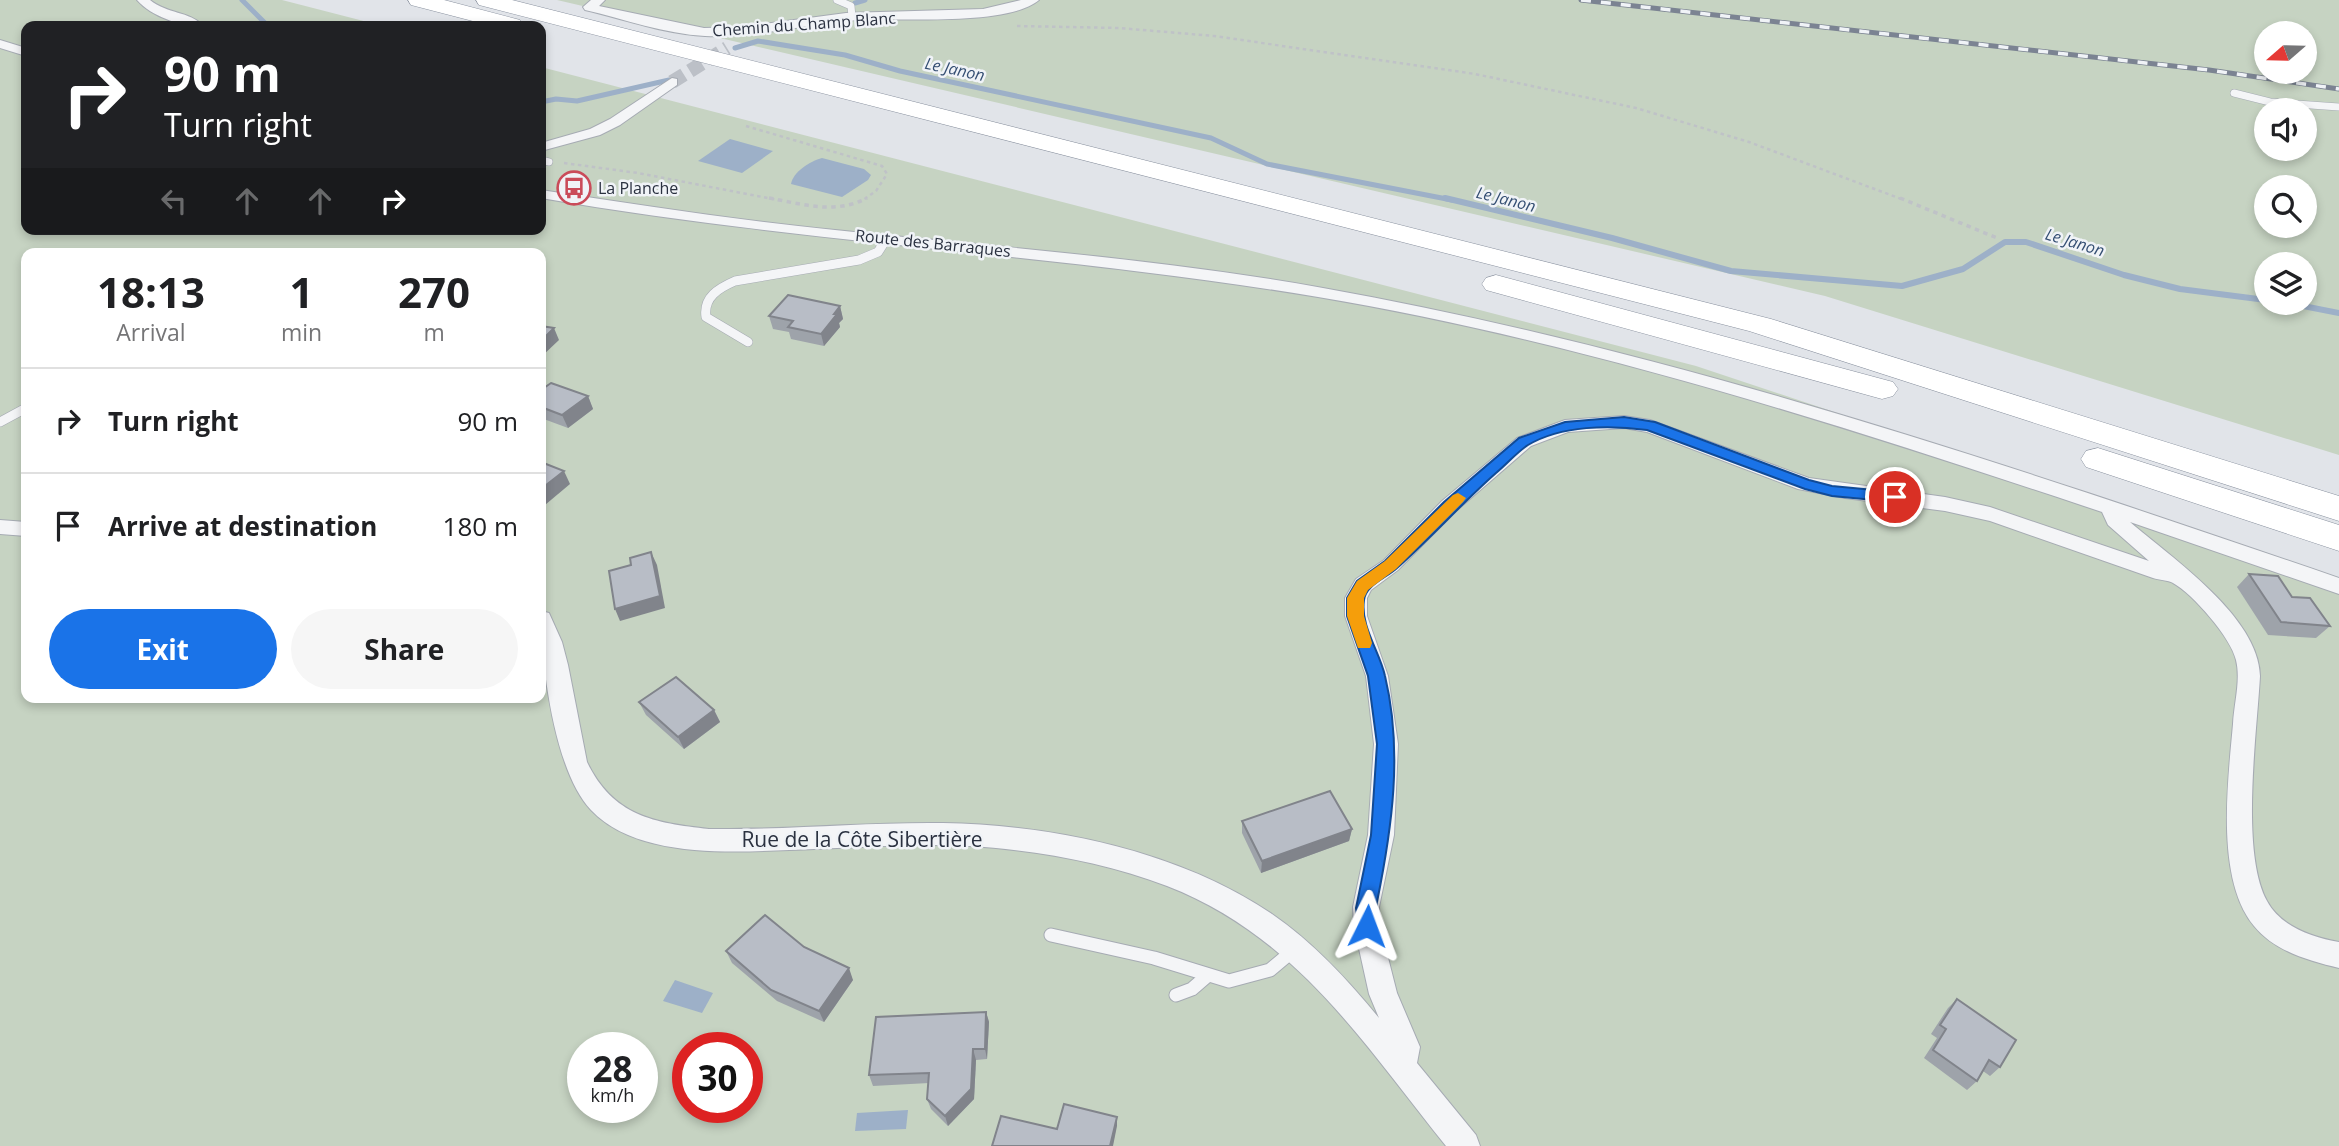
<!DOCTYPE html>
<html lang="en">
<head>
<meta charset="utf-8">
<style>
	body { margin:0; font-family:"Open Sans",sans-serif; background:#f6f6f6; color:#202124; height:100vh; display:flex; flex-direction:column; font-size:26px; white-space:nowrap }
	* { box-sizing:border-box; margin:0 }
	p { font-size:23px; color:#757577 }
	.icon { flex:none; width:38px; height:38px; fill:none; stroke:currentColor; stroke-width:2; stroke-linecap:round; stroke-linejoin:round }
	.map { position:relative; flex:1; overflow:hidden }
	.details { position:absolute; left:21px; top:248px; width:525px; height:455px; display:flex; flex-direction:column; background:#fff; border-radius:14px; box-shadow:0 4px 10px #0003 }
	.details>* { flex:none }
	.top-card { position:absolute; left:21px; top:21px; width:525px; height:214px; border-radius:14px; box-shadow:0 4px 10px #0003; background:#202124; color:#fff; overflow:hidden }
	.needle { width:46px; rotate:250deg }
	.tools { position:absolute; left:2254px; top:21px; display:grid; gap:14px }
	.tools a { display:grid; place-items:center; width:63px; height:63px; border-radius:50%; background:#fff; box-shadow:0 4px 10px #0003; font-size:35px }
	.speed { position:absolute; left:567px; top:1032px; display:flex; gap:14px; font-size:35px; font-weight:700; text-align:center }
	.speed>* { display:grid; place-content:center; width:91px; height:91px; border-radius:50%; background:#fff; box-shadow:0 4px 10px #0003; line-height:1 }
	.speed small { font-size:18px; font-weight:400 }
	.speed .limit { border:10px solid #d22; background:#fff; color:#111 }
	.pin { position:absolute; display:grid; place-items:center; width:60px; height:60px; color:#fff; margin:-30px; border:4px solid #fff; border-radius:50%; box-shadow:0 2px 7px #0007 }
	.me { position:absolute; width:77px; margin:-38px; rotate:3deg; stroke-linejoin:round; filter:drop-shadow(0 0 5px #0008) }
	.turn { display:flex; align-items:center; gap:24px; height:147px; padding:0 28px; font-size:32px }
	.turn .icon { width:91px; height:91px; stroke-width:2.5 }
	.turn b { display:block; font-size:49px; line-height:60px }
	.lanes { display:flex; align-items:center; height:66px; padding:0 28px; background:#0003; justify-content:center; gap:35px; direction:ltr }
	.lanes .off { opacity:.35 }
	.eta { display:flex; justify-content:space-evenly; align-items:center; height:119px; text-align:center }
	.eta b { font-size:42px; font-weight:700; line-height:49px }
	.primary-button { display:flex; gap:14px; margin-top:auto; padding:14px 28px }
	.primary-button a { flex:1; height:80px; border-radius:42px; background:#1a73e8; color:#fff; font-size:28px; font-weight:700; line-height:80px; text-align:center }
	.primary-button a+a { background:#f6f6f6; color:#202124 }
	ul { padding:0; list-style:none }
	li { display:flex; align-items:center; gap:21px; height:105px; padding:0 28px; border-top:2px solid #e0e0e0 }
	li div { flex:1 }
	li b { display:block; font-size:26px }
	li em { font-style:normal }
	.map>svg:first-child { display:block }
	.green { fill:#c6d3c2; fill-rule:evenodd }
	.water { fill:#9db0c8 }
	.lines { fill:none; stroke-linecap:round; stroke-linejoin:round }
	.stream-far1 { stroke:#9db0c8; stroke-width:5 }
	.stream { stroke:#9db0c8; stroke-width:6 }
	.minor-tunnel { stroke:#bcc0c7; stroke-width:14; stroke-dasharray:14 7; stroke-linecap:butt }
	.service-far2-casing { stroke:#a6abb3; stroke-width:8 }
	.service-far1-casing { stroke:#a6abb3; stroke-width:10 }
	.service-casing { stroke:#a6abb3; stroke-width:15 }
	.minor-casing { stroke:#a6abb3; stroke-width:2 }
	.trunk-casing { stroke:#89919f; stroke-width:1 }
	.path-far1 { stroke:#bfc2c7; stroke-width:2.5; stroke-dasharray:3.5 3.5; stroke-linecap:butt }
	.path { stroke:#bfc2c7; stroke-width:3.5; stroke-dasharray:4.5 4.5; stroke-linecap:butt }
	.service-far2 { stroke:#f4f5f7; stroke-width:7 }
	.service-far1 { stroke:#f4f5f7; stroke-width:9 }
	.service { stroke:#f4f5f7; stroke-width:13 }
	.minor { fill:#f4f5f7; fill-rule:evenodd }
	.trunk { fill:#fff; fill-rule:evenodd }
	.rail-casing { stroke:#7b8392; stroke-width:5 }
	.rail { stroke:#f0f3f7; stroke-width:3.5; stroke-dasharray:10; stroke-linecap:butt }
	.wall { fill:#9ea3aa }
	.shaded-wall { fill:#81848b }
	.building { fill:#b8bdc6; stroke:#81848b; stroke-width:2 }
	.route { fill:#1a73e8; stroke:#114b97; stroke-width:2 }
	.slow { fill:#f59e0b }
	.labels { text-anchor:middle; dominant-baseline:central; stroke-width:5; stroke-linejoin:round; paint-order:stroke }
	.far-street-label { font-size:16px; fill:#2a3140; stroke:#f0f3f7 }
	.far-water-label { font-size:16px; font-style:italic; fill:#354f73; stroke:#f0f3f7 }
	.far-poi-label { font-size:16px; fill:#2a3140; stroke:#f0f3f7; text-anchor:start }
	.near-street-label { font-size:21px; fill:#2a3140; stroke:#f0f3f7 }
</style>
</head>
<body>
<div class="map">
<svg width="2339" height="1146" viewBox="0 0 2339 1146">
	<rect width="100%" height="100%" fill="#e1e4e9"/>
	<g class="green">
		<path d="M 0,0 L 282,0 L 383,26 L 26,26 L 26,229 L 541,229 L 541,67 L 1696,366 L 2339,580 L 2339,1146 L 0,1146 ZM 26,254 L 541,254 L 541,698 L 26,698 ZM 583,1048 L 642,1048 L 642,1108 L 583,1108 ZM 688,1048 L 747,1048 L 747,1108 L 688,1108 Z"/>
		<path d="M 557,0 L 2339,0 L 2339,455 L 1825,296 ZM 2266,33 L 2305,33 L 2305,72 L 2266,72 ZM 2266,110 L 2305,110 L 2305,149 L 2266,149 ZM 2266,187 L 2305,187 L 2305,226 L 2266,226 ZM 2266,264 L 2305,264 L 2305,303 L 2266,303 Z"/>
	</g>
	<g class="water">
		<path d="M 730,139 L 773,151 L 742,173 L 698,161 Z"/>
		<path d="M 822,158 L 864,169 L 871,175 L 868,180 L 842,197 L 791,184 C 793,172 810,161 822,158 Z"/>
		<path d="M 675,980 L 713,993 L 702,1013 L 663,1001 Z"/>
		<path d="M 908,1110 L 906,1129 L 855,1131 L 857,1113 Z"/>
	</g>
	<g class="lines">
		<g class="stream-far1">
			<path d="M 242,0 L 268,26"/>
			<path d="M 855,3 L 865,0"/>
			<path d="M 735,48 L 758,41 L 845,55 L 900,71 L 1211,138 L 1267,164 L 1452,200"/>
			<path d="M 541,102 L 556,99 L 577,101 L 669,80"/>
		</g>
		<g class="stream">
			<path d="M 1445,198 L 1612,238 L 1731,271 L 1902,286 L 1963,269 L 2005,242 L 2026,242 L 2124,275 L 2180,289 L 2266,300"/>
			<path d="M 2288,303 L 2339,313"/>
		</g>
		<path class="minor-tunnel" d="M 672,82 L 727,48"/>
		<defs>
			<g id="service-far2">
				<path d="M 837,0 L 851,6 L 852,17"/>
				<path d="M 2234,93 L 2270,102 L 2339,107"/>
				<path d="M 541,160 L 549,162"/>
			</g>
			<g id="service-far1">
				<path d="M 748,342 L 706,317 C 703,297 719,288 735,281 L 859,260 L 878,252 L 887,238"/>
				<path d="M 0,422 L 26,408"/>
			</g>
			<g id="service">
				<path d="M 1051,935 L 1154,958 L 1229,981 L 1270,970 L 1295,949"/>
				<path d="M 1176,995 L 1192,989 L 1207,976"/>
			</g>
			<g id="minor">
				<path d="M 137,0 L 150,0 C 167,14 189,11 204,26 C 182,27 152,17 137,0 Z"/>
				<path d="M 591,0 L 605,0 L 599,6 L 704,28 L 741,27 L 846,13 L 983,9 L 1021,0 L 1039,0 C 1006,28 890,16 844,21 C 798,26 751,38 705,36 C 665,34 624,19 585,10 L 583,7 Z"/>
				<path d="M 0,40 L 26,48 L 26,56 L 0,48 Z"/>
				<path d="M 672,78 L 677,79 L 677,85 L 620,125 L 600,135 L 541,151 L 541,143 L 590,129 L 610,119 Z"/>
				<path d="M 541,190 C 639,205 736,220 835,230 C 998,247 1162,259 1323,288 C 1671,350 2006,464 2339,578 L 2339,594 L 2130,522 C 2172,558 2259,617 2260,676 C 2257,732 2240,852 2267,901 C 2281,927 2312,937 2339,942 L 2339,968 C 2309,961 2274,951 2254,926 C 2215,879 2228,781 2233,724 C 2234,703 2241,680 2236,660 C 2231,638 2193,594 2173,583 C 2168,580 2159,580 2153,578 L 1990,521 L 1945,511 L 1845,498 L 1798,489 L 1647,432 L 1624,428 L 1568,432 L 1531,446 L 1456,511 L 1398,570 L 1371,590 L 1367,598 L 1367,616 L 1388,676 L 1398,744 L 1394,835 L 1379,907 L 1380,926 L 1397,993 L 1420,1047 L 1417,1063 L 1476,1135 L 1480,1146 L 1446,1146 C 1363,1043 1296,936 1167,886 C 1104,862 1035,850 969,846 C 917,843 865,847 814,849 C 748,851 641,863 591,810 C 554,771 541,663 541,611 L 549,613 L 562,642 L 568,665 L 587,762 C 613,816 654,823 709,829 C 787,830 865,822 943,823 C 1054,825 1179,851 1272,914 C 1313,942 1348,980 1379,1018 L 1369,994 L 1354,926 L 1353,907 L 1368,835 L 1374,744 L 1366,676 L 1345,616 L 1345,598 L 1356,579 L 1384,560 L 1442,501 L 1517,438 L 1565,420 L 1624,416 L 1650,420 L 1809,478 L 1945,497 L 1990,507 L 2149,561 L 2108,525 L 2102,512 L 2081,505 C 1831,422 1579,341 1318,297 C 1060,254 799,243 541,198 Z"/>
				<path d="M 0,520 L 26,522 L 26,536 L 0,534 Z"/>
			</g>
			<g id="trunk">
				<path d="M 408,0 L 444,0 L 520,20 L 523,25 L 492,26 L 411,5 Z"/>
				<path d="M 476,0 L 512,0 L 1771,319 L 2339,496 L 2339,521 L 1749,331 L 479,5 Z"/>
				<path d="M 1496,275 L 1893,382 L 1898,389 L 1893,396 L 1882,399 L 1486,290 L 1482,284 L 1486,278 Z"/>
				<path d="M 2098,448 L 2339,525 L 2339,551 L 2086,467 L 2081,459 L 2086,451 Z"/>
			</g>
		</defs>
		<use href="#service-far2" class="service-far2-casing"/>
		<use href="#service-far1" class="service-far1-casing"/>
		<use href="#service" class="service-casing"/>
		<use href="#minor" class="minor-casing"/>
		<use href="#trunk" class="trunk-casing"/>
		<g class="path-far1">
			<path d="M 1017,26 L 1119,28 L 1214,36 L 1475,74 L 1636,108 L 1749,142 L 1904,200"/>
			<path d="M 746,126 L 882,166 L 887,174 L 876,191 L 863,200"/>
			<path d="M 564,163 L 638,173 L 778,200"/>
		</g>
		<g class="path">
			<path d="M 769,198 C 802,204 835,215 867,198"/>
			<path d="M 1900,198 L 1997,238"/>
		</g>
		<use href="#service-far2" class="service-far2"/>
		<use href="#service-far1" class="service-far1"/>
		<use href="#service" class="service"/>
		<use href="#minor" class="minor"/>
		<use href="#trunk" class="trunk"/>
		<defs>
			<path id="rail" d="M 1581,0 L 2209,70 L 2339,89"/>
		</defs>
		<use href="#rail" class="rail-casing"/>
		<use href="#rail" class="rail"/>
	</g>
	<g class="wall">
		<path d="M 840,306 L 843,319 L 839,323 L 840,327 L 824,346 L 791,339 L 789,332 L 773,329 L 769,316 Z"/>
		<path d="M 541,390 L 588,396 L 593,409 L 568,428 L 541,418 Z"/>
		<path d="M 2249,574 L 2292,597 L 2330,626 L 2316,638 L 2268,635 L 2237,587 Z"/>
		<path d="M 639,702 L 714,710 L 720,722 L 684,749 L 646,715 Z"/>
		<path d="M 1242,821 L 1352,829 L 1349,841 L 1261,873 L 1242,833 Z"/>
		<path d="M 804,947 L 853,980 L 824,1022 L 777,1001 L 732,963 L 726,951 Z"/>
		<path d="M 1957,999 L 2000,1067 L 1990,1076 L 1983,1071 L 1977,1081 L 1967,1090 L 1924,1058 L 1937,1038 L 1931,1034 L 1948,1008 Z"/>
		<path d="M 986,1012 L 989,1022 L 987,1059 L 976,1060 L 974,1099 L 948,1126 L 931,1109 L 927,1099 L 929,1083 L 873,1086 L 869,1075 Z"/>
	</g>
	<g class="shaded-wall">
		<path d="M 840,306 L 843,319 L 839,323 L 840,327 L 824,346 L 821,334 L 834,314 Z"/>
		<path d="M 554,328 L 559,340 L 541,357 L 541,341 Z"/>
		<path d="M 588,396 L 593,409 L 568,428 L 562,415 Z"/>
		<path d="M 564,471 L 570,484 L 545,505 L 541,497 L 541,489 Z"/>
		<path d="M 651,552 L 657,565 L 665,608 L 620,621 L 615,609 Z"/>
		<path d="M 714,710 L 720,722 L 684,749 L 678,737 Z"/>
		<path d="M 1352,829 L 1349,841 L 1261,873 L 1262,861 Z"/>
		<path d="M 849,968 L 853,980 L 824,1022 L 819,1011 Z"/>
		<path d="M 986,1012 L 989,1022 L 987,1059 L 985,1049 Z"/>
		<path d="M 973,1049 L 976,1060 L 974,1099 L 948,1126 L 945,1116 Z"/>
		<path d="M 1117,1117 L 1117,1126 L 1113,1146 L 1110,1146 Z"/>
	</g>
	<g class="building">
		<path d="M 788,295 L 840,306 L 834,314 L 837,314 L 821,334 L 788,327 L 793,321 L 769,316 Z"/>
		<path d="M 541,326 L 554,328 L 541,341 Z"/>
		<path d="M 551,383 L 588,396 L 562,415 L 541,407 L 541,390 Z"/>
		<path d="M 541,462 L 564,471 L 541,489 Z"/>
		<path d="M 651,552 L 660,596 L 615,609 L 609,571 L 631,565 L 630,558 Z"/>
		<path d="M 2249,574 L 2278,576 L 2292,597 L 2310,598 L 2330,626 L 2281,622 Z"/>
		<path d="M 676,677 L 714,710 L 678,737 L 639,702 Z"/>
		<path d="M 1330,791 L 1352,829 L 1262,861 L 1242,821 Z"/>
		<path d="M 765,915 L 804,947 L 849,968 L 819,1011 L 771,990 L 726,951 Z"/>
		<path d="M 1957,999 L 2016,1040 L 2000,1067 L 1989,1060 L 1977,1081 L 1933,1050 L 1946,1029 L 1940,1025 Z"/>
		<path d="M 986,1012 L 985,1049 L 973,1049 L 971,1089 L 945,1116 L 927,1099 L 929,1073 L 869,1075 L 876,1017 Z"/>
		<path d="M 1064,1104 L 1117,1117 L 1110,1146 L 992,1146 L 1001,1116 L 1057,1129 Z"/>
	</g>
	<path class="route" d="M 1624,417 L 1655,422 L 1809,480 L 1832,486 L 1895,492 L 1903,497 L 1895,502 L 1832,496 L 1805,489 L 1647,430 C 1610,425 1562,425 1528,445 C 1517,452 1507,464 1496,473 C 1462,503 1431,538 1397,568 C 1386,578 1366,585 1364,600 C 1360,626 1380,652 1385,676 C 1403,751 1392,828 1377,902 C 1375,913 1378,923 1374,933 L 1367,936 L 1359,933 L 1356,908 L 1371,835 L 1377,744 L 1368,676 L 1347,616 L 1347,598 L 1357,581 L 1385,561 L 1444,502 L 1519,438 L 1565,422 Z"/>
	<path class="slow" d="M 1458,493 L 1466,498 L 1463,502 L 1396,569 L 1368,590 L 1364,598 L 1364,616 L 1372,643 L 1370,648 L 1358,648 L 1347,616 L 1347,598 L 1357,581 L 1385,561 L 1453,495 Z"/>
	<defs>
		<symbol id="bus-ring" viewBox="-11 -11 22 22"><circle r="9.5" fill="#f0f3f7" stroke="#ca4b59" stroke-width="1.5"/><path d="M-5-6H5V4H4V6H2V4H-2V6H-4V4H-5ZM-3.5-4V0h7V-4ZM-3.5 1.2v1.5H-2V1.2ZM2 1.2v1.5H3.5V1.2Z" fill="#ca4b59"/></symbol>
	</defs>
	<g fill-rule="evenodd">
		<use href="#bus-ring" x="555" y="169" width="38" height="38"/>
	</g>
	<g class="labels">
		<g class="far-street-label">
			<text transform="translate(804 24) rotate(-4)">Chemin du Champ Blanc</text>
			<text transform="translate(933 243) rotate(6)">Route des Barraques</text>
		</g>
		<g class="far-water-label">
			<text transform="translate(955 69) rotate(12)">Le Janon</text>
			<text transform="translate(1506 199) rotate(14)">Le Janon</text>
			<text transform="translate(2075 242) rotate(17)">Le Janon</text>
		</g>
		<g class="far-poi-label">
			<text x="598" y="188">La Planche</text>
		</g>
		<g class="near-street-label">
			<text x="862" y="839">Rue de la Côte Sibertière</text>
		</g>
	</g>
</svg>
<div class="tools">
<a><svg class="needle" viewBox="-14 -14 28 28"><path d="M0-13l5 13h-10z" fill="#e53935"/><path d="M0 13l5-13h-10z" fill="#757577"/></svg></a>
<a><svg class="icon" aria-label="sound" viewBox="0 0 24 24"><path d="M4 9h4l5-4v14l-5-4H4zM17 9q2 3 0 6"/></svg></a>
<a><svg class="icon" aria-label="search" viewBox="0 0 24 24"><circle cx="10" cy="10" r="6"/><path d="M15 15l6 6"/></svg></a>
<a><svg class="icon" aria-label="layers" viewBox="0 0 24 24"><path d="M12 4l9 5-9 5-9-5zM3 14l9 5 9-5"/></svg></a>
</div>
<div class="speed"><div>28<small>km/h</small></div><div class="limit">30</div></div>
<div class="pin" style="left:1895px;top:497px;background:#d93025"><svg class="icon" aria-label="arrive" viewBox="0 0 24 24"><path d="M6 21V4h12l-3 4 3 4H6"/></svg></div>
<svg class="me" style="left:1367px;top:926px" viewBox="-20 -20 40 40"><path d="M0-17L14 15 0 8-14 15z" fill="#1a73e8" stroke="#fff" stroke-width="4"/></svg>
<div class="top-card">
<div class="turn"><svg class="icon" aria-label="right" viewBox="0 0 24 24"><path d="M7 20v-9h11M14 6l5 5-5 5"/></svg><div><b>90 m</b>Turn right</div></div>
<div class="lanes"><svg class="icon off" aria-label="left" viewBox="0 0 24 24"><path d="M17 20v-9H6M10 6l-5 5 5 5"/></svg><svg class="icon off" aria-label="ahead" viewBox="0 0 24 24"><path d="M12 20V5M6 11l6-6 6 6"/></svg><svg class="icon off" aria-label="ahead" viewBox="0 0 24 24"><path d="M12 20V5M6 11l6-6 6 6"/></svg><svg class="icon" aria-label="right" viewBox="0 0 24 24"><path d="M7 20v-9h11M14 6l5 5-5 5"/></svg></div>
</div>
<section class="details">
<div class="eta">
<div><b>18:13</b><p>Arrival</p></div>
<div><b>1</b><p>min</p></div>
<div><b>270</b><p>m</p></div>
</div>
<ul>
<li><svg class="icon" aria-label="right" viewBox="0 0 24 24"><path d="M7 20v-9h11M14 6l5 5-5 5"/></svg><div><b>Turn right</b></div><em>90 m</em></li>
<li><svg class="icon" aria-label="arrive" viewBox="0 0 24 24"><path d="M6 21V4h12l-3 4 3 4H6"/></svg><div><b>Arrive at destination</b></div><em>180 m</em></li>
</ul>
<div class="primary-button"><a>Exit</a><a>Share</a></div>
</section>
</div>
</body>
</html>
